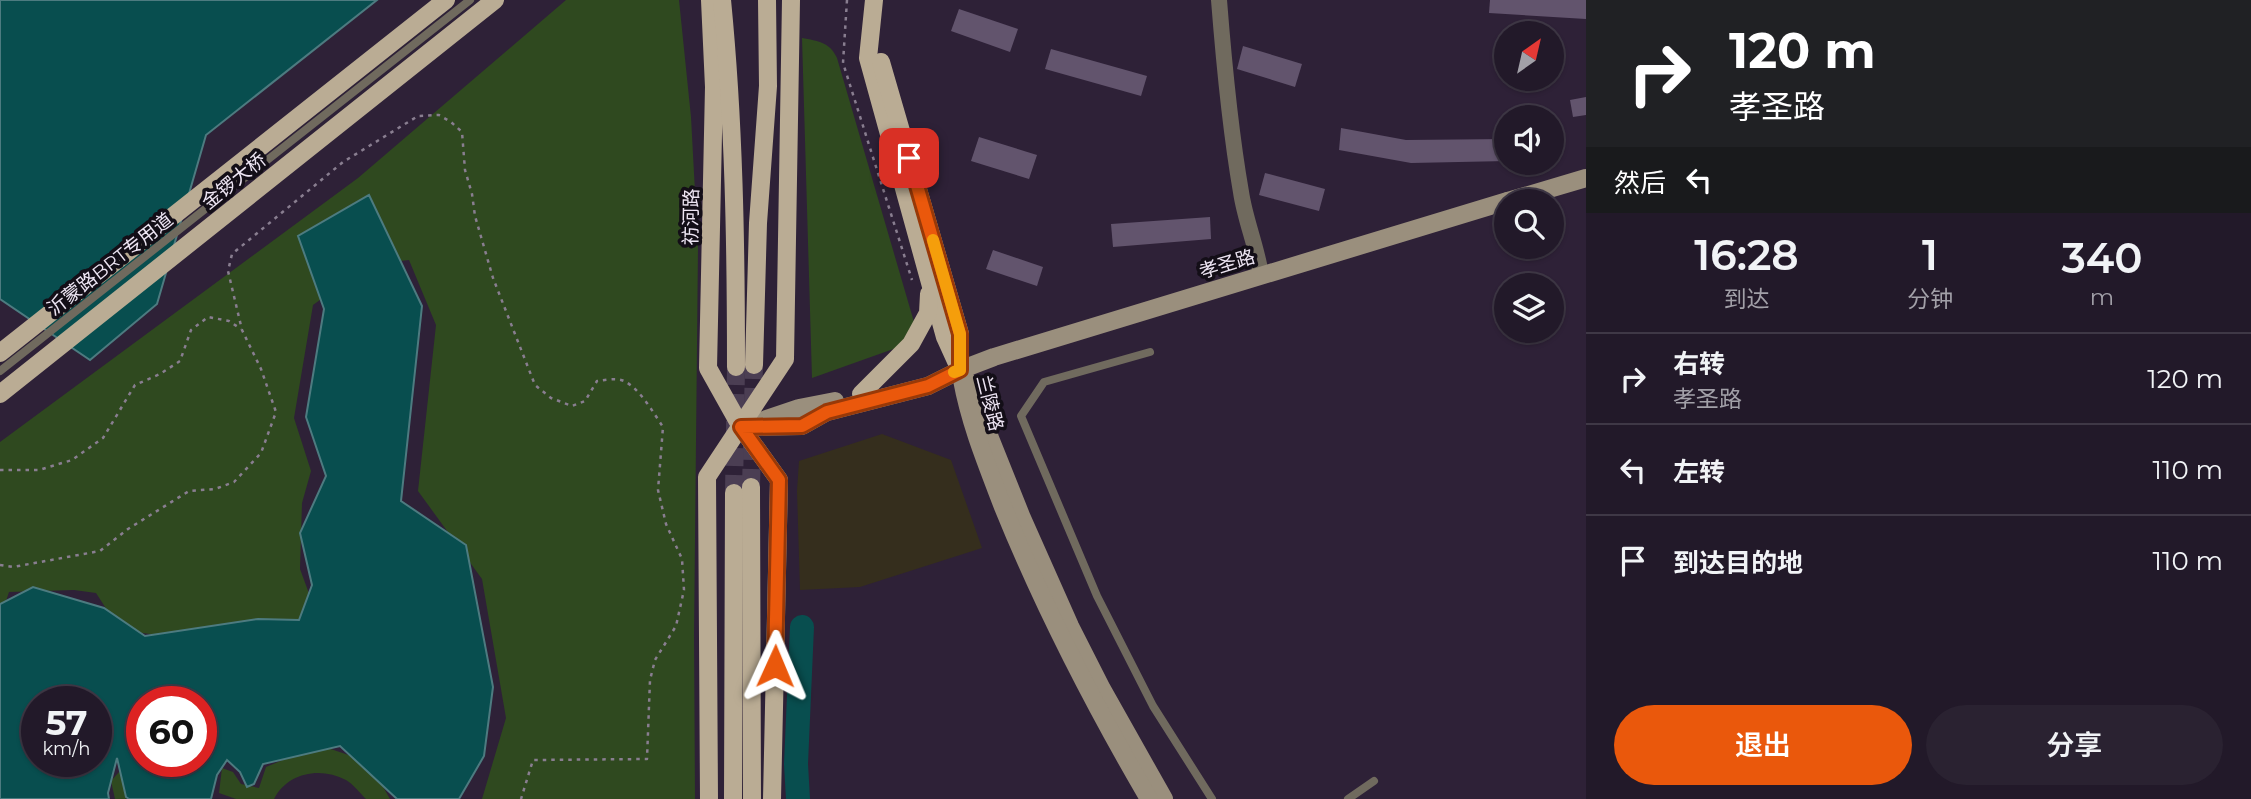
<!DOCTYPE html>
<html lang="zh">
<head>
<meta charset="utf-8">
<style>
	body { margin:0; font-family:Montserrat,"Noto Sans SC",sans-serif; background:#2a2231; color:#f1f3f6; height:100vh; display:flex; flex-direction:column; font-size:26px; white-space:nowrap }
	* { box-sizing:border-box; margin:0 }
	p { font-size:23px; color:#a2a0a8 }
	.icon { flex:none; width:38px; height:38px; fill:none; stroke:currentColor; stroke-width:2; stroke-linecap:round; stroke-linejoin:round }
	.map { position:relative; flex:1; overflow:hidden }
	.drawer { display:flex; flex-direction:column; background:#221929; width:665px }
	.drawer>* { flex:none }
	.banner { background:#202124; color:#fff; overflow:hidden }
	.needle { width:46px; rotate:34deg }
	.tools { position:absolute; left:1494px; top:21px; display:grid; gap:14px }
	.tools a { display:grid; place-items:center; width:70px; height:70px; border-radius:50%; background:#221929; box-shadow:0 2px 5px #0004,0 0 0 2px #3f3846; font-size:35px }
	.speed { position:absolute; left:21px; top:686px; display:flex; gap:14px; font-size:35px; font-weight:700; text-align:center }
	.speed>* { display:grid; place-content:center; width:91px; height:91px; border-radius:50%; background:#221929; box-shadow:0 2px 5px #0004,0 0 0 2px #3f3846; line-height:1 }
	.speed small { font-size:18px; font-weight:400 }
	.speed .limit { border:10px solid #d22; background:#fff; color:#111 }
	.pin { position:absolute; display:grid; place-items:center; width:60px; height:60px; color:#fff; margin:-30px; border-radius:14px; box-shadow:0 4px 10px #0006 }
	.me { position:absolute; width:77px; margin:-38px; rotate:1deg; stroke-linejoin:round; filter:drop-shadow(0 0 5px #0008) }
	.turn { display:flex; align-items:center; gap:24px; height:147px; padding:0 28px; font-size:32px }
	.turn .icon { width:91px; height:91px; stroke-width:2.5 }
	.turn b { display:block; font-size:49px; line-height:60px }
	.then { display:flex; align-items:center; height:66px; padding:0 28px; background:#0003; gap:14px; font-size:26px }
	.eta { display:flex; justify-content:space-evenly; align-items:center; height:119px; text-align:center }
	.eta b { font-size:42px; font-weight:600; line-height:49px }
	.cta { display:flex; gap:14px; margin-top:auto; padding:14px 28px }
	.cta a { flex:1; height:80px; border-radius:42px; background:#ea580c; color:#fff; font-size:28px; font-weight:600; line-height:80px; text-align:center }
	.cta a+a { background:#2a2231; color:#f1f3f6 }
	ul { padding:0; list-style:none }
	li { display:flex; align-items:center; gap:21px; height:91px; padding:0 28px; border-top:2px solid #3f3846 }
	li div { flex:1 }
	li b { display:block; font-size:26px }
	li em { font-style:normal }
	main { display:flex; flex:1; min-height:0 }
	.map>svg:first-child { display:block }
	.commercial { fill:#352e1d }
	.green { fill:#2f491f }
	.water { fill:#084e4f; stroke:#4d7b80; stroke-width:2; fill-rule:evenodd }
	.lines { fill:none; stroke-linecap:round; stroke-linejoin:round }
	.river { stroke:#084e4f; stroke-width:24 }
	.building { fill:#62546d }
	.primary-tunnel { stroke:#4b3e53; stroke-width:18; stroke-dasharray:18 9; stroke-linecap:butt }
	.path { stroke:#897e90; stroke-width:2.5; stroke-dasharray:3.5 5; stroke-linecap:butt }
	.lane { stroke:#706a5e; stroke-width:8 }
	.street { stroke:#706a5e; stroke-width:16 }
	.secondary { stroke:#9a8f7d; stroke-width:18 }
	.primary { stroke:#baac94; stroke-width:18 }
	.route-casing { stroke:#983908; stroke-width:18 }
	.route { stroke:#ea580c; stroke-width:12 }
	.slow { stroke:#f59e0b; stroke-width:12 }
	.labels { text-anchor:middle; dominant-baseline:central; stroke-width:7; stroke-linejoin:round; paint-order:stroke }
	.street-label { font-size:19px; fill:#ede5f3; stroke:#130e17 }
</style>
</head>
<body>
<main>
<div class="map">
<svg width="1586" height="799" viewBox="0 0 1586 799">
	<rect width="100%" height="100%" fill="#2e2137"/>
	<path class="commercial" d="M 882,434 L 951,460 L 982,548 L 860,587 L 800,590 L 797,491 L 799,461 Z"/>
	<g class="green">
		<path d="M 566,0 L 679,0 L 691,117 L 698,248 L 694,636 L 695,799 L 482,799 L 506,718 L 482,579 L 418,491 L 436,325 L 409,260 L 368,265 L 313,305 L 294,418 L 311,471 L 302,503 L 300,569 L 314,607 L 305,629 L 218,643 L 120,630 L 96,593 L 74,590 L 9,592 L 0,619 L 0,442 L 358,178 Z"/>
		<path d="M 802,38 C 818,41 830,42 837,58 L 914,322 L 899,347 L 812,378 Z"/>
		<path d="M 319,745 L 369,762 L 390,799 L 366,799 C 360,793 353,784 346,780 C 320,766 287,773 274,799 L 236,799 L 219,793 L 222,768 L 233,772 L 241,784 L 259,788 L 266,767 Z"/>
		<path d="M 120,771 L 126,799 L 115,799 L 111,781 Z"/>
	</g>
	<g class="water">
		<path d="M 0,0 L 377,0 L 206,135 L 157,304 L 90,360 L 0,299 Z"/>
		<path d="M 369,195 L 422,306 L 401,501 L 466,545 L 493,687 L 484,756 L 459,799 L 397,799 L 340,746 L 263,764 L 254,784 L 247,787 L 240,772 L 227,760 L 217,775 L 211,799 L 129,799 L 126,797 L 117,758 L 108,793 L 109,799 L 0,799 L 0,604 L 33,587 L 104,608 L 145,636 L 258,619 L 299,620 L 312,585 L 300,533 L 326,476 L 306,417 L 324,309 L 298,236 ZM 37,702 L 96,702 L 96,761 L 37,761 ZM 142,702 L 201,702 L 201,761 L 142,761 Z"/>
	</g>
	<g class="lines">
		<path class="river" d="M 798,799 L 796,764 L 802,627"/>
	</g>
	<g class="building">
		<path d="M 1490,0 L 1586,0 L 1586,19 L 1489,13 Z"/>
		<path d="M 959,9 L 1018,29 L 1010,52 L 951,31 Z"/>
		<path d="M 1243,46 L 1302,64 L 1295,87 L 1237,69 Z"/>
		<path d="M 1051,49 L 1147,76 L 1141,96 L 1045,69 Z"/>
		<path d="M 1586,97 L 1586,115 L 1573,117 L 1570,100 Z"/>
		<path d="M 1341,128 L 1406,140 L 1507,139 L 1507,161 L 1411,163 L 1339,150 Z"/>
		<path d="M 979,137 L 1037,155 L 1029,179 L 971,161 Z"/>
		<path d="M 1265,173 L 1325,189 L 1319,211 L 1259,195 Z"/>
		<path d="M 1210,217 L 1211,239 L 1113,247 L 1111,224 Z"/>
		<path d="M 993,250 L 1043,267 L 1037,286 L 986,269 Z"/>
	</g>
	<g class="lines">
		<g class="primary-tunnel">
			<path d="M 751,487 L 754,365"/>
			<path d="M 734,493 L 736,367"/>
		</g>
		<g class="path">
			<path d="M 847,0 L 843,63 L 912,280"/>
			<path d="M 0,470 L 39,470 L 72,460 L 103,438 L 135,385 L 160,374 L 180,361 L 191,330 L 208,317 L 229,321 L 241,329"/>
			<path d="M 0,565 L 13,567 L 100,551 L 128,529 L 189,491 L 215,489 L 234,482 L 261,453 L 276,412 L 261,369 L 242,330 L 228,271 L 232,254 L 343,162 L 418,116 L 439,115 L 451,122 L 462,132 L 465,170 L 472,194 L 475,216 L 493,278 L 535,385 L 551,398 L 572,406 L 585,401 L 597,381 C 606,380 618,377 626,382 C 641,391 653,412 663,427 L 658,490 L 666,524 L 682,559 L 684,590 L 676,626 L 655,660 L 650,680 L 647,759 L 533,760 L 521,799"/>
		</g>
		<g class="lane">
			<path d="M 1150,352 L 1044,382 L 1021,416 L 1097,596 L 1153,706 L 1212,799"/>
			<path d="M 0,371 L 470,0"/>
			<path d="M 1348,799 L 1374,781"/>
		</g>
		<path class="street" d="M 1219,0 C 1224,64 1230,129 1241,192 C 1245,220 1257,247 1261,275"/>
		<g class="secondary">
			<path d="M 1508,201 L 1586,178"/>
			<path d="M 960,370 L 978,398 L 990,438 L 1022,518 L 1070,626 L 1102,689 L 1164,799"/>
			<path d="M 962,380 C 970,424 987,465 1003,507 C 1044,608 1094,705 1149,799"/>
			<path d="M 758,422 L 799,408 L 835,401"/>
			<path d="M 741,427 L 802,426 L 827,412 L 928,386 L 960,370 L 994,357 L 1507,201"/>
		</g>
		<g class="primary">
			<path d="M 710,0 L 714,87 L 708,368 L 741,427 L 779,480 L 772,799"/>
			<path d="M 722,0 C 734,122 736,244 736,367"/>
			<path d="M 874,0 L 868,58 L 945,337 L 960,370"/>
			<path d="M 881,62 L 960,334 L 960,363"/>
			<path d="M 0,353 L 446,0"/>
			<path d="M 754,365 L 758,223 L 768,86 L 767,0"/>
			<path d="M 0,394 L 495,0"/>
			<path d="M 861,394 L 911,344 L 928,313 L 929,294"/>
			<path d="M 751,487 L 752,799"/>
			<path d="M 709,799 L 707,477 L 785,359 L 791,0"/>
			<path d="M 733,799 L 734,493"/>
		</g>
	</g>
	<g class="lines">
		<defs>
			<path id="route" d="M 775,666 L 779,480 L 741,427 L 802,426 L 827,412 L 928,386 L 960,370 L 960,334 L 909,158"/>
		</defs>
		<use href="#route" class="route-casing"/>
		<use href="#route" class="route"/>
		<path class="slow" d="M 933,240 L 960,334 L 960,370 L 954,372"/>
	</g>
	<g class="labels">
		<g class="street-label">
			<text transform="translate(234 181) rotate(-39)">金锣大桥</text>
			<text transform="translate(691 217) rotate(-89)">祊河路</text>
			<text transform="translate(110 264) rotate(-38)">沂蒙路BRT专用道</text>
			<text transform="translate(1227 264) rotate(-17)">孝圣路</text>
			<text transform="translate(990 403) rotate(76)">兰陵路</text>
		</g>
	</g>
</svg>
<div class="tools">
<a><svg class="needle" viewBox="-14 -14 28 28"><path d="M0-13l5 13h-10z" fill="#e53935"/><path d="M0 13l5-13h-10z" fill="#a2a0a8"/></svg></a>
<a><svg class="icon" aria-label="sound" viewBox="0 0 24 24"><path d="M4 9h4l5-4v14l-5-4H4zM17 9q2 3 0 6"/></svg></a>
<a><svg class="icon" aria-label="search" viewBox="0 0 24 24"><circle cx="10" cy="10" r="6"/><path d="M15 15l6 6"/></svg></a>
<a><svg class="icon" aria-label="layers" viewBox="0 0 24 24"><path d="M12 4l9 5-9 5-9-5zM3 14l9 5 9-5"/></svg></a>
</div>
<div class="speed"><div>57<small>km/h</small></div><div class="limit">60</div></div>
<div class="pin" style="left:909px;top:158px;background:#d93025"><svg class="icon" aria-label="arrive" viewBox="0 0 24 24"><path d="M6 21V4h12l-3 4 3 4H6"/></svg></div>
<svg class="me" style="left:775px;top:666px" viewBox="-20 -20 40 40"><path d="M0-17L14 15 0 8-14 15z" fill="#ea580c" stroke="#fff" stroke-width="4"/></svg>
</div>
<section class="drawer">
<div class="banner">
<div class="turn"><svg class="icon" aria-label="right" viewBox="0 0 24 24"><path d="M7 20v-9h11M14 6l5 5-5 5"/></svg><div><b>120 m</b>孝圣路</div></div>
<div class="then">然后<svg class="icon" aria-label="left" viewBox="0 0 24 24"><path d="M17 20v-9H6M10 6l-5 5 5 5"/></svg></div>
</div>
<div class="eta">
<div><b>16:28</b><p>到达</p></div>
<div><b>1</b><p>分钟</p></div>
<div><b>340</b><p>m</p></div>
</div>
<ul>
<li><svg class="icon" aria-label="right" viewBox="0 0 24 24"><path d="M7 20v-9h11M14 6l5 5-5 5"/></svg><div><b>右转</b><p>孝圣路</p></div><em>120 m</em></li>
<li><svg class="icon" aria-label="left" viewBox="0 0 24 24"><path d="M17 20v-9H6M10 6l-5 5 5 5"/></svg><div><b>左转</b></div><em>110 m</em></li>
<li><svg class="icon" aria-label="arrive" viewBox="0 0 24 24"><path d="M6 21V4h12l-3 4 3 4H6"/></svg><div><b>到达目的地</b></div><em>110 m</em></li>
</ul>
<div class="cta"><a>退出</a><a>分享</a></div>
</section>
</main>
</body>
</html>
